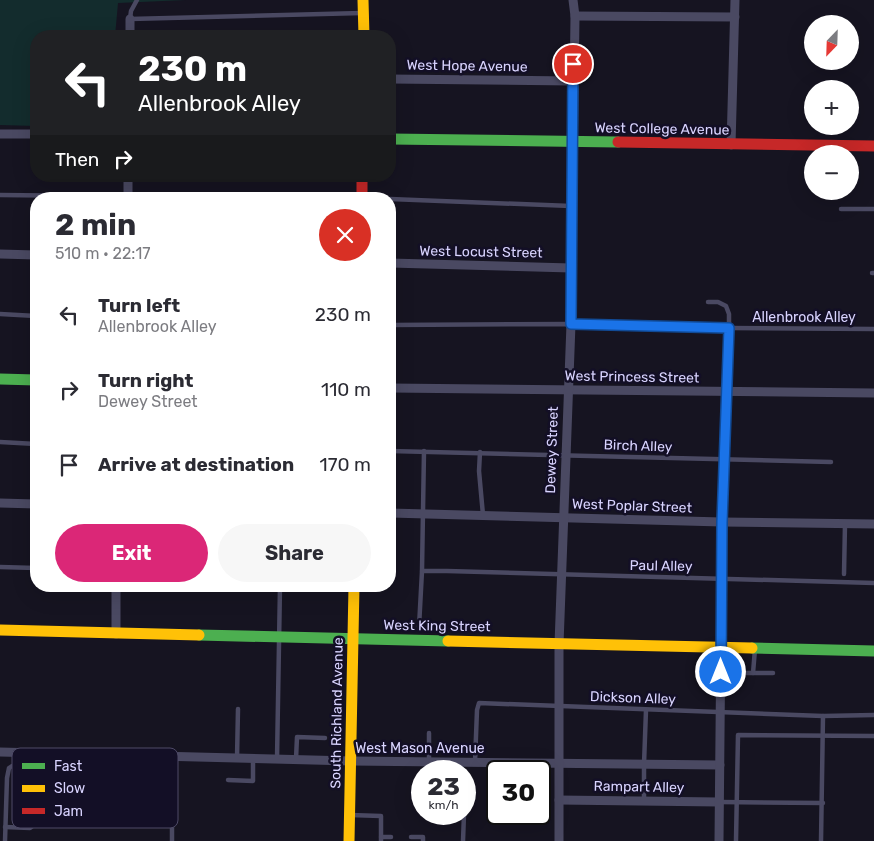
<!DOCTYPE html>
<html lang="en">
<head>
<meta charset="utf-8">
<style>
	body { margin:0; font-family:Rubik,sans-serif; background:#f7f7f7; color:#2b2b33; height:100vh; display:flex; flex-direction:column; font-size:19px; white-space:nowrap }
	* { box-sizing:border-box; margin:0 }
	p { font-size:16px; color:#7c7c81 }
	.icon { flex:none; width:28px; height:28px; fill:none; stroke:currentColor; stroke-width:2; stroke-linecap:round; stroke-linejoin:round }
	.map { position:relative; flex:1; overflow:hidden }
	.panel { position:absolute; left:30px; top:192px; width:366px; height:400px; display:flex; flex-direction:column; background:#fff; border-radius:20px; box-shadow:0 5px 20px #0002 }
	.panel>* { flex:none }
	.top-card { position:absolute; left:30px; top:30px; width:366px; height:152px; border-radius:20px; box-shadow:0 5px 20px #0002; background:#202124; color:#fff; overflow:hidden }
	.needle { width:32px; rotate:203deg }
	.controls { position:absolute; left:804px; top:15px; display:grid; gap:10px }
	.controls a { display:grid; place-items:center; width:55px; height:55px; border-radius:50%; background:#fff; box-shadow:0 5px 20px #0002; font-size:25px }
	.speed { position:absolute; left:411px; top:760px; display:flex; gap:10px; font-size:25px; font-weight:700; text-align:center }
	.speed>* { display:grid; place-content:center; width:65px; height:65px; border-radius:50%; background:#fff; box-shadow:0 5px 20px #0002; line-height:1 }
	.speed small { font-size:12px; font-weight:400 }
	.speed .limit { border:2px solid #111; border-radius:8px; background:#fff; color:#111 }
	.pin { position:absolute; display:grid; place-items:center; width:42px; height:42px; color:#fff; margin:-21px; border:2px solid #fff; border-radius:50%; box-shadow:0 1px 5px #0007 }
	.me { position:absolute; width:55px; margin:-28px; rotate:0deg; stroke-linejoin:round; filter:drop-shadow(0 0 4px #0008) }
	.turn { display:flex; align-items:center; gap:18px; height:105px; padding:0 25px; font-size:22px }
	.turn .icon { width:65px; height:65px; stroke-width:2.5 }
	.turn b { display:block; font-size:35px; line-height:42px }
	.then { display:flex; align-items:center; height:48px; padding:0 25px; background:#0003; gap:10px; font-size:19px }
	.round { display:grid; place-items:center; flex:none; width:52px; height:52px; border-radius:26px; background:#f7f7f7 }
	.summary { display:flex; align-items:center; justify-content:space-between; height:85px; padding:0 25px }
	h1 { font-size:30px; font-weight:700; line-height:38px }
	.cta { display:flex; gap:10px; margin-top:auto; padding:10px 25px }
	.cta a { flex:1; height:58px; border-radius:30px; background:#db2777; color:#fff; font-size:20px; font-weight:700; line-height:58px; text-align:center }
	.cta a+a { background:#f7f7f7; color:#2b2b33 }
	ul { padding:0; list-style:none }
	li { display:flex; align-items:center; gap:15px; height:75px; padding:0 25px }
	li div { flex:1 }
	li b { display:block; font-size:19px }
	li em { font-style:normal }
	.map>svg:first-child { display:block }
	.green { fill:#132c2d }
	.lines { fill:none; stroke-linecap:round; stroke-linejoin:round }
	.lane { stroke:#4a4962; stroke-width:4.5 }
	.street { stroke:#4a4962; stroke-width:9 }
	.fast { stroke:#4caf50; stroke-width:11 }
	.slow { stroke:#ffc107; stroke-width:11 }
	.jam { stroke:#c62828; stroke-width:11 }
	.route-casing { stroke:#114b97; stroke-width:12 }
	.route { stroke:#1a73e8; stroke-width:9 }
	.labels { text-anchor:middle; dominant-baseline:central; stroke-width:5; stroke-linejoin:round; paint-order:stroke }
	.street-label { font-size:14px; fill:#d9d4ff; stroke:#130f26 }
	.key { fill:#130f26; stroke:#4e4a67; stroke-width:1 }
	.key-label { font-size:14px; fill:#d9d4ff }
</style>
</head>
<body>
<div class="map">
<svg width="874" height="841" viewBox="0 0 874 841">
	<rect width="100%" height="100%" fill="#161421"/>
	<path class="green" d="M 0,0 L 186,0 L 118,3 L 115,36 L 36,36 L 36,126 L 0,125 Z"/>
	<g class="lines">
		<g class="lane">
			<path d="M 137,0 L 131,11 L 130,19 L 362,13"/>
			<path d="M 0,195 L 372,199"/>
			<path d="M 390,199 L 571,206"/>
			<path d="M 841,209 L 874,209"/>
			<path d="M 872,273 L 874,273"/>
			<path d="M 708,302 L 718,302 L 726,306 L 729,314 L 729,328"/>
			<path d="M 0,314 L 36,316"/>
			<path d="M 390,325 L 571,324 L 729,328 L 874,329"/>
			<path d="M 0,442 L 36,444"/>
			<path d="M 390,451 L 831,462"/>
			<path d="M 480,452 L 479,471 L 483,515"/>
			<path d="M 0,567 L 36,568"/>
			<path d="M 422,571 L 447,571 L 874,583"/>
			<path d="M 844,574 L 845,524"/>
			<path d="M 419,627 L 422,571 L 424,451"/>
			<path d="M 721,673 L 773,673"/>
			<path d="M 753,673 L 755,649"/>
			<path d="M 429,733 L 429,761"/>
			<path d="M 104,754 L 105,774 L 115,779 L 155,781 L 167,786 L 172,793 L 172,841"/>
			<path d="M 237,758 L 238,709"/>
			<path d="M 277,759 L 280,586"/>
			<path d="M 296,759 L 297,737 L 325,738"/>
			<path d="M 475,762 L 477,710 L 479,703 L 823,716 L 874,715"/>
			<path d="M 228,780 L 253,781 L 253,758"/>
			<path d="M 644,801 L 644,764 L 646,710"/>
			<path d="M 719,802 L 823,803"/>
			<path d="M 350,815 L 381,816 L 381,841"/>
			<path d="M 5,827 L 30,828 L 34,825 L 38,767"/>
			<path d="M 381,837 L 391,837"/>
			<path d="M 411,837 L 423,837 L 423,841"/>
			<path d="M 5,841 L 7,778 L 9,768 L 12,766 L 104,769"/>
			<path d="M 463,841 L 464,814"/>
			<path d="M 736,841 L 738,735 L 874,736"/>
			<path d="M 821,841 L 823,716"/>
		</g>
		<g class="street">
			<path d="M 575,16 L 735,17"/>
			<path d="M 130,36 L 130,19"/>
			<path d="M 390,79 L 573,81"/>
			<path d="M 0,134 L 36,134"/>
			<path d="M 731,145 L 735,0"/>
			<path d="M 128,199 L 128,176"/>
			<path d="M 0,254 L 36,255"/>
			<path d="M 390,263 L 571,268"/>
			<path d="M 390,388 L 874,393"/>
			<path d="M 0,503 L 36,504"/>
			<path d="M 390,513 L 722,522 L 874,524"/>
			<path d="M 116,634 L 116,586"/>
			<path d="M 0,752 L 351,761 L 720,765"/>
			<path d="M 559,800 L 719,802"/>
			<path d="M 559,841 L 559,644 L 571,324 L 575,16 L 573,0"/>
			<path d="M 719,841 L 722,522 L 729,328"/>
		</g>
		<g class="fast">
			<path d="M 390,139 L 618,142"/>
			<path d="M 0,379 L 36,380"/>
			<path d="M 199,635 L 448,641"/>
			<path d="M 752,648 L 874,651"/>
		</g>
		<g class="slow">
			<path d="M 363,0 L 364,36"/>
			<path d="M 0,630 L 199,635"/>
			<path d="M 448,641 L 752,648"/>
			<path d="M 349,841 L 354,586"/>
		</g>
		<g class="jam">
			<path d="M 618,142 L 874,146"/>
			<path d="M 362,176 L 362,199"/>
		</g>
	</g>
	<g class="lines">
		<defs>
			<path id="route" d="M 573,64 L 571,324 L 729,328 L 722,522 L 721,672"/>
		</defs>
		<use href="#route" class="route-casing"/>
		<use href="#route" class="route"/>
	</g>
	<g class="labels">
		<g class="street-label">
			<text transform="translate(467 66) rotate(1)">West Hope Avenue</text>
			<text transform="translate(662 129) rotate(1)">West College Avenue</text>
			<text transform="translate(481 252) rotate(1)">West Locust Street</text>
			<text x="804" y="317">Allenbrook Alley</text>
			<text transform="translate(632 377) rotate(1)">West Princess Street</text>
			<text transform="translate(638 446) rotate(2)">Birch Alley</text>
			<text transform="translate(552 450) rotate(-88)">Dewey Street</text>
			<text transform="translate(632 506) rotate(2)">West Poplar Street</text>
			<text transform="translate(661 566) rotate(1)">Paul Alley</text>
			<text transform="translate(437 626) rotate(1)">West King Street</text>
			<text transform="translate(633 698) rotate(2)">Dickson Alley</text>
			<text transform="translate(337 713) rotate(-89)">South Richland Avenue</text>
			<text x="420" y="748">West Mason Avenue</text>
			<text transform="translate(639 787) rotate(1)">Rampart Alley</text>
		</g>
	</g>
	<rect x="12" y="748" width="166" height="80" rx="8" class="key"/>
	<rect x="22" y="763" width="23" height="6" fill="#4caf50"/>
	<rect x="22" y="785" width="23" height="7" fill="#ffc107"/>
	<rect x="22" y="808" width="23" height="6" fill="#c62828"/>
	<g class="key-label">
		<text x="54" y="771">Fast</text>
		<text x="54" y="793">Slow</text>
		<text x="54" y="816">Jam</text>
	</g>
</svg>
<div class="controls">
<a><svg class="needle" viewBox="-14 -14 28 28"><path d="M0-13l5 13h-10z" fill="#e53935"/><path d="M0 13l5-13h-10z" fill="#7c7c81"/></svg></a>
<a>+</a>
<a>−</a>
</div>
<div class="speed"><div>23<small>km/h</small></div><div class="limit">30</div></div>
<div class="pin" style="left:573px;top:64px;background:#d93025"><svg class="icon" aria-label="arrive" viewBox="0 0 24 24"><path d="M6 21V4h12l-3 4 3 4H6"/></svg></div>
<svg class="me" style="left:721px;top:672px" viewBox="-20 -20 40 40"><circle r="17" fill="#1a73e8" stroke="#fff" stroke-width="3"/><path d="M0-11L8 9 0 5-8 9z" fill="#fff"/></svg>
<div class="top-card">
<div class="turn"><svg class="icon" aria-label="left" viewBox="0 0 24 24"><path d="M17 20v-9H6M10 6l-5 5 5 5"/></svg><div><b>230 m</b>Allenbrook Alley</div></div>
<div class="then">Then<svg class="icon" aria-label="right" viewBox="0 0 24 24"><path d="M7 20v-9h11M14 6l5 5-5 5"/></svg></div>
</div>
<section class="panel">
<div class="summary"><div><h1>2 min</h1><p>510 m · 22:17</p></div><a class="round" style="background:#d93025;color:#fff"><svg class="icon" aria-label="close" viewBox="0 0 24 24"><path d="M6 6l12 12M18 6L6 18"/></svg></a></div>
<ul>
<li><svg class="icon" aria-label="left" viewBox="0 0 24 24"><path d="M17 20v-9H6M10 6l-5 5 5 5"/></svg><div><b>Turn left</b><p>Allenbrook Alley</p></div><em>230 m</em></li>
<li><svg class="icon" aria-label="right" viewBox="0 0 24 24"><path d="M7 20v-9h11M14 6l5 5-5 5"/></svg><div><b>Turn right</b><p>Dewey Street</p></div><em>110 m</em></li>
<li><svg class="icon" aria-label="arrive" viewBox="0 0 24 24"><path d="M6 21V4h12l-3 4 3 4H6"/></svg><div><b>Arrive at destination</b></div><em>170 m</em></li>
</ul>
<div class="cta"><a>Exit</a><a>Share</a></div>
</section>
</div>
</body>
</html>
